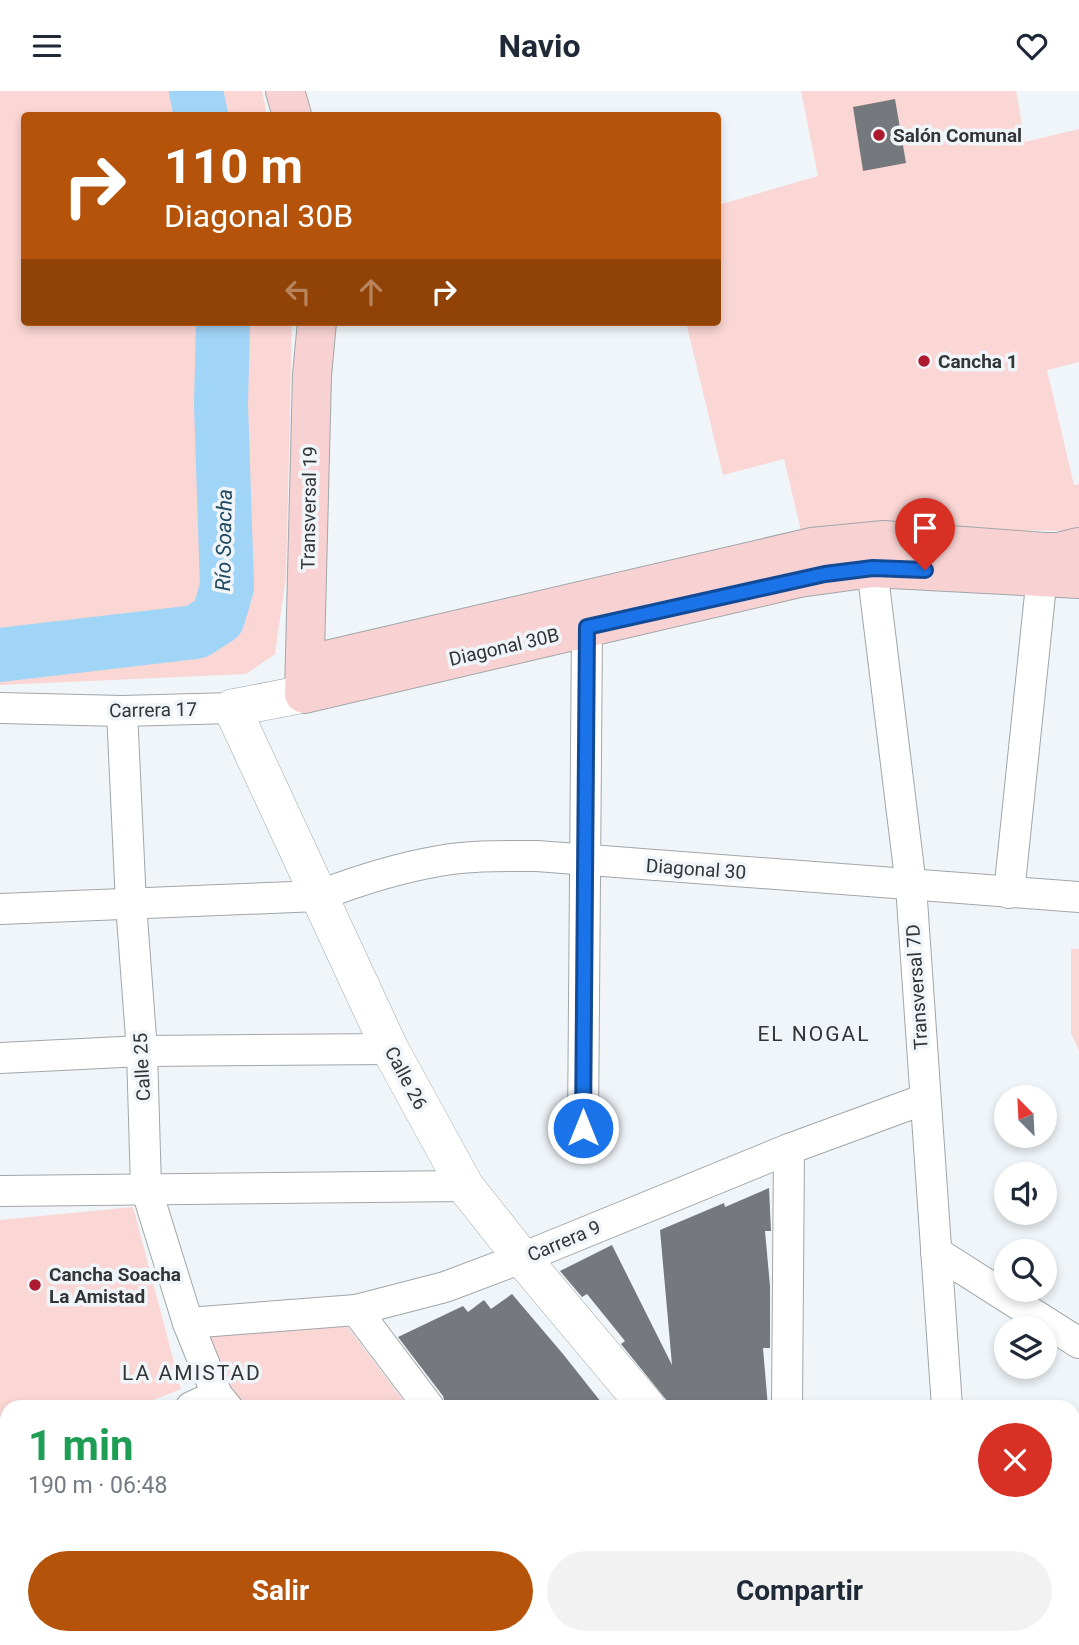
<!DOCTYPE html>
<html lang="es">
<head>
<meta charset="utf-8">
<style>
	body { margin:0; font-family:Roboto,sans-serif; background:#f2f2f3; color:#1f2937; height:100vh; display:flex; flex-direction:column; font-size:26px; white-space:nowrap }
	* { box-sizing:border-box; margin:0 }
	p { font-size:23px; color:#747a83 }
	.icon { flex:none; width:38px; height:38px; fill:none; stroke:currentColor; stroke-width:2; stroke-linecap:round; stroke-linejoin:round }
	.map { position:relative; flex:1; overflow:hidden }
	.panel { position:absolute; left:0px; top:1309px; width:1080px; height:245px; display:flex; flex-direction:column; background:#fff; border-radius:21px 21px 0 0; box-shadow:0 4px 10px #0003 }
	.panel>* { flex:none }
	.guide { position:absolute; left:21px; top:21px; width:700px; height:214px; border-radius:7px; box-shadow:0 4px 10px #0003; background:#b45309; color:#fff; overflow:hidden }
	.needle { width:46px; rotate:336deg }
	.tools { position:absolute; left:994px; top:994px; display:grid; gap:14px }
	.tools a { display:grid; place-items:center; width:63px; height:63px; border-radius:50%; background:#fff; box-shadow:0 4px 10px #0003; font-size:35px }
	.pin { position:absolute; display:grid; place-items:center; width:60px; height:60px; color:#fff; margin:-72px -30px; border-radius:50% 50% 50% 0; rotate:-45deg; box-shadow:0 0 7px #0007 }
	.pin .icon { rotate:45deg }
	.me { position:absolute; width:77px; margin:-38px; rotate:0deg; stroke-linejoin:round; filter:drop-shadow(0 0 5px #0008) }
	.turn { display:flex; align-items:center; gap:24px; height:147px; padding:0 28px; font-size:32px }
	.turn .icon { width:91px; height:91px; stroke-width:2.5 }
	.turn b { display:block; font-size:49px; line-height:60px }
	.lanes { display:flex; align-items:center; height:66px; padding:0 28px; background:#0003; justify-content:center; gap:35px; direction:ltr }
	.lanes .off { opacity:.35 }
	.round { display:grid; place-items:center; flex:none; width:74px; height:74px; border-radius:37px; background:#f2f2f3 }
	.head { display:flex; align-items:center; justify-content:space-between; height:119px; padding:0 28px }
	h1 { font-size:42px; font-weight:700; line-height:52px; color:#1e9e55 }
	.button { display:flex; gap:14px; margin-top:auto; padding:14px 28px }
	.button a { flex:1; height:80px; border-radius:42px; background:#b45309; color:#fff; font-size:28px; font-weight:700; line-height:80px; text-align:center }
	.button a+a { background:#f2f2f3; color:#1f2937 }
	header { display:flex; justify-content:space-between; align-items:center; height:91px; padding:0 28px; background:#fff; font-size:32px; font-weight:700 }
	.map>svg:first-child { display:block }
	.green { fill:#fad6d4 }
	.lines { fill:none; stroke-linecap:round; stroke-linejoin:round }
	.river { stroke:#a1d5f7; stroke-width:54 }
	.building { fill:#75797d }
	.minor-casing { stroke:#a1a6a9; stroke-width:32 }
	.tertiary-casing { stroke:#a1a6a9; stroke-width:38 }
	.secondary-casing { stroke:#a1a6a9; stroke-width:40 }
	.minor { stroke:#fff; stroke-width:30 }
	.tertiary { stroke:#fff; stroke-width:37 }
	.secondary { stroke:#f8d2d3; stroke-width:38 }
	.route-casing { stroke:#114b97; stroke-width:18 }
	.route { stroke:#1a73e8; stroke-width:12 }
	.poi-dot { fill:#ae1a2f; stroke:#f0f5f9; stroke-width:2.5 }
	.labels { text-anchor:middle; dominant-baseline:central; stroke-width:7; stroke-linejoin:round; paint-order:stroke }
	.poi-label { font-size:19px; font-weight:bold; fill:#333536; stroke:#f0f5f9; text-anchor:start }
	.street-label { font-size:19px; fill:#333536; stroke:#f0f5f9 }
	.water-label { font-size:21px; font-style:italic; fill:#224a61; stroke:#f0f5f9 }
	.neighbourhood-label { font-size:21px; letter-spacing:2px; fill:#333536; stroke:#f0f5f9 }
</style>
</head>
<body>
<header><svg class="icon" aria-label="menu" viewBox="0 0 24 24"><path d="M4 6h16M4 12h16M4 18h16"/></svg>Navio<svg class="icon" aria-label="heart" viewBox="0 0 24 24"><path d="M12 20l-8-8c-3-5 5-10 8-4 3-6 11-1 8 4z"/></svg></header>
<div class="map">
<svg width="1079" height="1554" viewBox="0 0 1079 1554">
	<rect width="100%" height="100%" fill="#f0f5f9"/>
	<g class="green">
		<path d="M 0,0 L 262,0 L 267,24 L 24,24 L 24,231 L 292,231 L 286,485 L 275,563 L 246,583 L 0,594 Z"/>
		<path d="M 801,0 L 1016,0 L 1025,51 L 1079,38 L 1079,271 L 1047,279 L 1074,394 L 1079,393 L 1079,436 L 1075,440 L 865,437 L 802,444 L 784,368 L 723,384 L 686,231 L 718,231 L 718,114 L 818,85 Z"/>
		<path d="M 1071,858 L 1079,858 L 1079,960 L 1071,942 Z"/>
		<path d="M 133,1116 L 181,1298 L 136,1316 L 7,1316 L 7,1366 L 0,1355 L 0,1129 Z"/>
		<path d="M 347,1235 L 408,1316 L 242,1316 L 226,1296 L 207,1245 Z"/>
	</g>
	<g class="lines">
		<g class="river">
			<path d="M 196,0 L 201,24"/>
			<path d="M 0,564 L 196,541 L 218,527 L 227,496 L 221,313 L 223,231"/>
		</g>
	</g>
	<g class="building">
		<path d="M 895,8 L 906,72 L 863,80 L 853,16 Z"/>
		<path d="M 769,1097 L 771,1140 L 765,1140 L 770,1195 L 770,1257 L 763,1257 L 768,1316 L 672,1316 L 621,1253 L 625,1250 L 587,1203 L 582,1206 L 560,1180 L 612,1154 L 672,1274 L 660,1139 L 724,1112 L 725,1116 Z"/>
		<path d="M 512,1203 L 563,1263 L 605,1316 L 446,1316 L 443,1305 L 398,1246 L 463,1215 L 468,1221 L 484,1209 L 491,1218 Z"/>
	</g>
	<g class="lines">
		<defs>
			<g id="minor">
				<path d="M 872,477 L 911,795 L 947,1316"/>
				<path d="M 0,617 L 122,620 L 232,617"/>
				<path d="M 122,620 L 131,813 L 142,960 L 146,1097 L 188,1232 L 217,1304 L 227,1316"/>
				<path d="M 1009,802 L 1044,465"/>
				<path d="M 0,818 L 318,805 C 357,790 398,777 439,770 C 471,764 505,765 537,765 L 1079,806"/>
				<path d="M 0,967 L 142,960 L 390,958"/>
				<path d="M 583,1037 L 587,536"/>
				<path d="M 0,1100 L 465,1095"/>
				<path d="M 936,1161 L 1079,1252"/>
				<path d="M 356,1219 L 429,1316"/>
				<path d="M 188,1232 L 356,1219 L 445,1196 L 522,1167 L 789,1058 L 925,1008"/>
				<path d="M 191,1316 L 217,1304"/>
				<path d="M 787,1316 L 789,1058"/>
				<path d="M 0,1384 L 7,1394"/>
				<path d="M 404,1547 L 409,1554"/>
				<path d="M 963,1547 L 963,1554"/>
				<path d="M 86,1554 L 95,1547"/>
				<path d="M 575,1554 L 584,1547"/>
			</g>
			<g id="tertiary">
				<path d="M 304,603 L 232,617 L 390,958 L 465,1095 L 522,1167 L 647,1316"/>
				<path d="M 823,1547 L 828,1554"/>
			</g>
			<g id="secondary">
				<path d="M 285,0 L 292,24"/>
				<path d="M 317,231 L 312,284 L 304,603 L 799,487 L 872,477 L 1079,488"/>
				<path d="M 305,574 L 812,456 L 884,449 L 1044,461 L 1059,461 L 1079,456"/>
			</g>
		</defs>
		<use href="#minor" class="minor-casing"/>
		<use href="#tertiary" class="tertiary-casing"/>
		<use href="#secondary" class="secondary-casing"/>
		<use href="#minor" class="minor"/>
		<use href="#tertiary" class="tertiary"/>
		<use href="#secondary" class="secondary"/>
	</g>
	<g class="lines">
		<defs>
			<path id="route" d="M 583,1037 L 587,536 L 825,483 L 873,477 L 925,479"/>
		</defs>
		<use href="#route" class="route-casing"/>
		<use href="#route" class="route"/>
	</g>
	<g class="poi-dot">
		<circle cx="879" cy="44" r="7"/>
		<circle cx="924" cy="270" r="7"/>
		<circle cx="35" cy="1194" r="7"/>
	</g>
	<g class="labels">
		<g class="poi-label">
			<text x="893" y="44">Salón Comunal</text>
			<text x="938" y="270">Cancha 1</text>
			<text x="49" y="1183">Cancha Soacha<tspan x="49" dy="22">La Amistad</tspan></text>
		</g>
		<g class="street-label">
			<text transform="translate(309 417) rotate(-89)">Transversal 19</text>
			<text transform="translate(504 556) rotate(-13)">Diagonal 30B</text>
			<text transform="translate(153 619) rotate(-1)">Carrera 17</text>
			<text transform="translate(696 778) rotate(4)">Diagonal 30</text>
			<text transform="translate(917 896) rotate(-94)">Transversal 7D</text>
			<text transform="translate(142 976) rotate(-93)">Calle 25</text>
			<text transform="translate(406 987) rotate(62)">Calle 26</text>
			<text transform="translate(564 1150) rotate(-23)">Carrera 9</text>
		</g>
		<g class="water-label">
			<text transform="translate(224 449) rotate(-89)">Río Soacha</text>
		</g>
		<g class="neighbourhood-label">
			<text x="814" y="943">EL NOGAL</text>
			<text x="192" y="1282">LA AMISTAD</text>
		</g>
	</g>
</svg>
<div class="tools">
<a><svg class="needle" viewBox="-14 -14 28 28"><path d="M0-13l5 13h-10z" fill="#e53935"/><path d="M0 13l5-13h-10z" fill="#747a83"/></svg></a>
<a><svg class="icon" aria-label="sound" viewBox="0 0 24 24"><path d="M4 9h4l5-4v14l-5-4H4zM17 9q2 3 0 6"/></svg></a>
<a><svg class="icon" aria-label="search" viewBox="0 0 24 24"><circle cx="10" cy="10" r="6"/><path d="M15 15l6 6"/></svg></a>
<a><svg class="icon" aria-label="layers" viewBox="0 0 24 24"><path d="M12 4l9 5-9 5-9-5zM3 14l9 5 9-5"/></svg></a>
</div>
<div class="pin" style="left:925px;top:479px;background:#d93025"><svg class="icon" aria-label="arrive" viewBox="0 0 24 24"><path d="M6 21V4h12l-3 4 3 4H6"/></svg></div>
<svg class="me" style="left:583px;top:1037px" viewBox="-20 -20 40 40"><circle r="17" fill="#1a73e8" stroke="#fff" stroke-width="3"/><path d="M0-11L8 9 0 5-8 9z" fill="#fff"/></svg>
<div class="guide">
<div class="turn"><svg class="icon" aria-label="right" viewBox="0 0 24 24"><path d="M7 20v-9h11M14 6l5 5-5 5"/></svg><div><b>110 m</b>Diagonal 30B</div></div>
<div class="lanes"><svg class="icon off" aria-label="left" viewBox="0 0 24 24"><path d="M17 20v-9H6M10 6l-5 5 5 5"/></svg><svg class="icon off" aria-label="ahead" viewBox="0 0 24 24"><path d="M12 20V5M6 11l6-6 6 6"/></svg><svg class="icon" aria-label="right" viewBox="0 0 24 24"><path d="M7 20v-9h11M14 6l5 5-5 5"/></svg></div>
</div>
<section class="panel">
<div class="head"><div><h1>1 min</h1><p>190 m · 06:48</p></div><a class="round" style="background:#d93025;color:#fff"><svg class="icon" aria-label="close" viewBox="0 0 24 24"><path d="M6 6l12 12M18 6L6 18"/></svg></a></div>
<div class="button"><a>Salir</a><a>Compartir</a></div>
</section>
</div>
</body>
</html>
